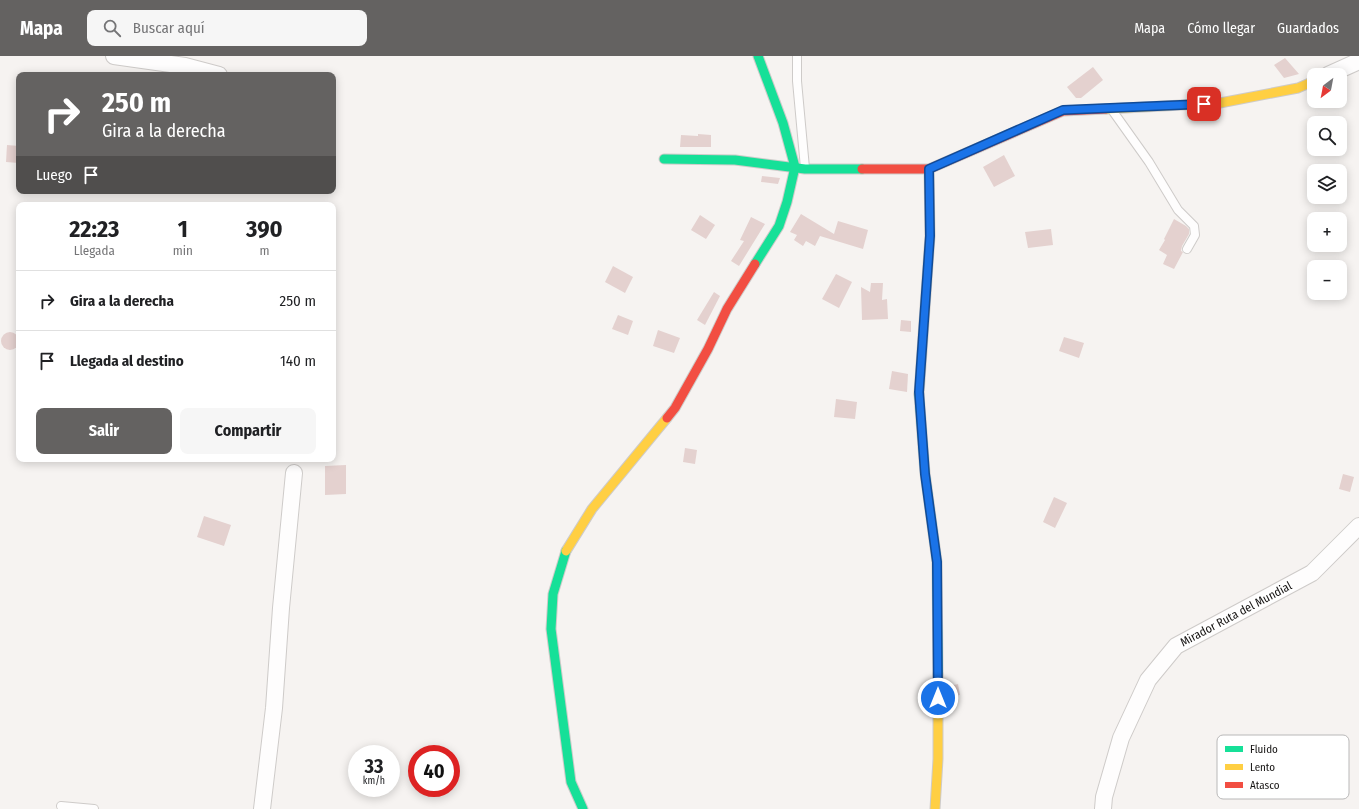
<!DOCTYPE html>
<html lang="es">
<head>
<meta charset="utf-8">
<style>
	body { margin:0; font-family:"Fira Sans Condensed",sans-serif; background:#f6f6f6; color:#202124; height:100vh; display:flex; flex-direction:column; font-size:15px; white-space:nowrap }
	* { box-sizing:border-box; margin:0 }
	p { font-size:13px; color:#757577 }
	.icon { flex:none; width:22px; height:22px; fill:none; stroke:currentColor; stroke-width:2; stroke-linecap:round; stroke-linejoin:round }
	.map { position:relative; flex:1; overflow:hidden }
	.panel { position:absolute; left:16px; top:146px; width:320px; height:260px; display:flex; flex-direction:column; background:#fff; border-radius:8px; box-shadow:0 2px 10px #0003 }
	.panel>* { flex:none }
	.top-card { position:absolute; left:16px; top:16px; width:320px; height:122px; border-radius:8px; box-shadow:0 2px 10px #0003; background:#646261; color:#fff; overflow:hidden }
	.needle { width:26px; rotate:212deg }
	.controls { position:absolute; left:1307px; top:12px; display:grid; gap:8px }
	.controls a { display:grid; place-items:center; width:40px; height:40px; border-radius:8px; background:#fff; box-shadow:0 2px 10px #0003; font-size:20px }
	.speed { position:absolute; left:348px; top:689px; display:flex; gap:8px; font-size:20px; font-weight:700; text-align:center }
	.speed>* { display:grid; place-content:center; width:52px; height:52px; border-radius:50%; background:#fff; box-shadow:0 2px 10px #0003; line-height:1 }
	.speed small { font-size:10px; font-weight:400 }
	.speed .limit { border:6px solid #d22; background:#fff; color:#111 }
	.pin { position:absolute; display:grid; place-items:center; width:34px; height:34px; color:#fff; margin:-17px; border-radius:8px; box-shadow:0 2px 6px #0006 }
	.me { position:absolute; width:44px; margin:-22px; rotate:0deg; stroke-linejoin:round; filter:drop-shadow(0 0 3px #0008) }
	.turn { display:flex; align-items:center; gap:14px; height:84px; padding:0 20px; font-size:18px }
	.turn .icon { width:52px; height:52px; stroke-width:2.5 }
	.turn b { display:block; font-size:28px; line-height:34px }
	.then { display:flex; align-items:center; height:38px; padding:0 20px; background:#0003; gap:8px; font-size:15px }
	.eta { display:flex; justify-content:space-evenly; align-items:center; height:68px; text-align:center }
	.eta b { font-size:24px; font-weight:700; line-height:28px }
	.action { display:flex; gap:8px; margin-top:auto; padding:8px 20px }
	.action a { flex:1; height:46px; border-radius:8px; background:#646261; color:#fff; font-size:16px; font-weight:700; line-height:46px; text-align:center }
	.action a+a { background:#f6f6f6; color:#202124 }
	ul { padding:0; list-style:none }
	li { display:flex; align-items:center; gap:12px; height:60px; padding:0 20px; border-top:1px solid #e0e0e0 }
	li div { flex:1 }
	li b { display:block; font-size:15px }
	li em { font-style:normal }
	header { display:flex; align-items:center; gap:24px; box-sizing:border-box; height:56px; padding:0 20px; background:#646261; color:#fff }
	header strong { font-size:19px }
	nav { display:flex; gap:22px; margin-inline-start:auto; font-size:14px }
	.search { width:280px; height:36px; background:#f6f6f6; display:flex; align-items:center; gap:10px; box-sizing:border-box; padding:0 14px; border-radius:8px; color:#757577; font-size:15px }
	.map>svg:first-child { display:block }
	.building { fill:#e4d1cf }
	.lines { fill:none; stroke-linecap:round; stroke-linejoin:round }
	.lane-casing { stroke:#cecbc9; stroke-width:10 }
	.street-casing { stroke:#cecbc9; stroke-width:18 }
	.fast-casing { stroke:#cecbc9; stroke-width:11 }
	.slow-casing { stroke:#cecbc9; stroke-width:11 }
	.jam-casing { stroke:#cecbc9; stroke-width:11 }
	.lane { stroke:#fefdfd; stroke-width:8 }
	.street { stroke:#fefdfd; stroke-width:16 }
	.fast { stroke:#16e098; stroke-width:9 }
	.slow { stroke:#ffcf43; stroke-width:9 }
	.jam { stroke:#f24e42; stroke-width:9 }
	.route-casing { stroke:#114b97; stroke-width:10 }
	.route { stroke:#1a73e8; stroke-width:7 }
	.labels { text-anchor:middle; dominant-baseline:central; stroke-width:4; stroke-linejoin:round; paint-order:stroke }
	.street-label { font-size:12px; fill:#161413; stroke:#fff }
	.key { fill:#fff; stroke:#b9b8b8; stroke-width:1 }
	.key-label { font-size:11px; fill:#161413 }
</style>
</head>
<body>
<header>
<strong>Mapa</strong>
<div class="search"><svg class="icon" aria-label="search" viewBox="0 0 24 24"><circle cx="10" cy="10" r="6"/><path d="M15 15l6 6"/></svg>Buscar aquí</div>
<nav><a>Mapa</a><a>Cómo llegar</a><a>Guardados</a></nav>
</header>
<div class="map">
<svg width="1359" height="753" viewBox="0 0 1359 753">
	<rect width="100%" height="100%" fill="#f6f3f1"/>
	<g class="building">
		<path d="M 1285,2 L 1299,18 L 1284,22 L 1274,9 Z"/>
		<path d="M 1093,11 L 1103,24 L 1081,42 L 1076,42 L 1067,31 Z"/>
		<path d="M 698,78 L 711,79 L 711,91 L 680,91 L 681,79 L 698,80 Z"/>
		<path d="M 7,89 L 19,90 L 19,107 L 6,106 Z"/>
		<path d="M 1004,99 L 1015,120 L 994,131 L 983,111 Z"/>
		<path d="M 762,120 L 780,122 L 778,128 L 761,126 Z"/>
		<path d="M 801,158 L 834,178 L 838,165 L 868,174 L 863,193 L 820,180 L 815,190 L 806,185 L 803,190 L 794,184 L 797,179 L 790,176 Z"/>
		<path d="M 700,159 L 715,169 L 706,183 L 691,174 Z"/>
		<path d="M 751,161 L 765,168 L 739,210 L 731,205 L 744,185 L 740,184 Z"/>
		<path d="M 1174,163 L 1186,170 L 1189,173 L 1189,178 L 1182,190 L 1181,195 L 1183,196 L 1174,213 L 1163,208 L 1167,199 L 1159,194 L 1165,184 L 1164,183 Z"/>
		<path d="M 1051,173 L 1053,189 L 1028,192 L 1025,176 Z"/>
		<path d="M 613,210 L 633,221 L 625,237 L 605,226 Z"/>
		<path d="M 836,218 L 852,226 L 839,252 L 822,243 Z"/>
		<path d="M 871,227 L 883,227 L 882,244 L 887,243 L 888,263 L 862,264 L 861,231 L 870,236 Z"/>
		<path d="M 714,236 L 720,240 L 705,269 L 697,264 Z"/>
		<path d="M 618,259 L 633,265 L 628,279 L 612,273 Z"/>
		<path d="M 901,264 L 911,265 L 911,276 L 900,275 Z"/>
		<path d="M 658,274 L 680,282 L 674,297 L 653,290 Z"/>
		<circle cx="10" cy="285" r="9"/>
		<path d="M 1064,281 L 1084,287 L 1079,302 L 1059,295 Z"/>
		<path d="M 892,315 L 908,318 L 907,336 L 889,333 Z"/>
		<path d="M 836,343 L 857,346 L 855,363 L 834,361 Z"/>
		<path d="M 685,392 L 697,394 L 695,408 L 683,406 Z"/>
		<path d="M 346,409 L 346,438 L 325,439 L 325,410 Z"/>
		<path d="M 1343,418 L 1354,421 L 1350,436 L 1339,433 Z"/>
		<path d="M 1054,441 L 1067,447 L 1055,472 L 1043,466 Z"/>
		<path d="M 204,460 L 231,469 L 224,490 L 197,481 Z"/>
		<path d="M 958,628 L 960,639 L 950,641 L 950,630 Z"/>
	</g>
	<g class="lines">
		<defs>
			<g id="lane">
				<path d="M 797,0 L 797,25 L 805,112"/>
				<path d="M 1112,54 L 1149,106 L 1178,154 L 1194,170 L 1195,179 L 1187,193"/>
				<path d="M 61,750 L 94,753"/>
			</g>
			<g id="street">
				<path d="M 114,0 L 185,10 L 219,19"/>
				<path d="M 1328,19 L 1359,5"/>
				<path d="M 262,753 L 274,652 L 281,552 L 294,417"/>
				<path d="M 1103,753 L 1104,741 L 1121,682 L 1148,624 L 1176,590 L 1312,517 L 1359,470"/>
			</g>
			<g id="fast">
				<path d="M 664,103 L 735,104 L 805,113 L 862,113"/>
				<path d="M 755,208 L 779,170 L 787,146 L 795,111 L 783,67 L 758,0"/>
				<path d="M 919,338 L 925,417 L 937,506 L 938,618"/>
				<path d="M 566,495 L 553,538 L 551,573 L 571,726 L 583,753"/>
			</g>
			<g id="slow">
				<path d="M 1106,53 L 1220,47 L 1298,32 L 1314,25"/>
				<path d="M 919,338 L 930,180 L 929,113"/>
				<path d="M 566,495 L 592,453 L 667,362"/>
				<path d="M 935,753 L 938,703 L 938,618"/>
			</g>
			<g id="jam">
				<path d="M 862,113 L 929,113 L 1063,55 L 1106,53"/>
				<path d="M 667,362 L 675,352 L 708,293 L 727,253 L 755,208"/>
			</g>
		</defs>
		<use href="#lane" class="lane-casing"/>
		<use href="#street" class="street-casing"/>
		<use href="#fast" class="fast-casing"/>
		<use href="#slow" class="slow-casing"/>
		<use href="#jam" class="jam-casing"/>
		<use href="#lane" class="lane"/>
		<use href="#street" class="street"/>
		<use href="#fast" class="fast"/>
		<use href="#slow" class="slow"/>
		<use href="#jam" class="jam"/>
	</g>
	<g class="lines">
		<defs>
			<path id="route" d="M 938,642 L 937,506 L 925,418 L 919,336 L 930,180 L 929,113 L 1063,54 L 1204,48"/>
		</defs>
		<use href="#route" class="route-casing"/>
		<use href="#route" class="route"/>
	</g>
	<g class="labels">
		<g class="street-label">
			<text transform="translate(1236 558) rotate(-28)">Mirador Ruta del Mundial</text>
		</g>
	</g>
	<rect x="1217" y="679" width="132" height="64" rx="6" class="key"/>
	<rect x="1225" y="690" width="18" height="6" fill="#16e098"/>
	<rect x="1225" y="708" width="18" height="6" fill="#ffcf43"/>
	<rect x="1225" y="726" width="18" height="6" fill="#f24e42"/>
	<g class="key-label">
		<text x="1250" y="697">Fluido</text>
		<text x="1250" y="715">Lento</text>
		<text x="1250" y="733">Atasco</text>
	</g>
</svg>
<div class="controls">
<a><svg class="needle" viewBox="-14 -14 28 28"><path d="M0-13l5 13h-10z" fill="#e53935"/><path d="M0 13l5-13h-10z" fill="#757577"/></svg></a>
<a><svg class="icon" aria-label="search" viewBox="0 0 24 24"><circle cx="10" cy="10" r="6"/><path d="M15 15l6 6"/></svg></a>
<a><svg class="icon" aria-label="layers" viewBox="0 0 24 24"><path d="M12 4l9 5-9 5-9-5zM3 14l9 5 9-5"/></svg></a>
<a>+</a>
<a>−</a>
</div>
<div class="speed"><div>33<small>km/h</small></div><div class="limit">40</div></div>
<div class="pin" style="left:1204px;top:48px;background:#d93025"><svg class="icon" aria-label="arrive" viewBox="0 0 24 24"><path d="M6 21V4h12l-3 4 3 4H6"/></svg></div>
<svg class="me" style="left:938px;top:642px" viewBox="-20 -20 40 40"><circle r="17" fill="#1a73e8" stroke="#fff" stroke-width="3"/><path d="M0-11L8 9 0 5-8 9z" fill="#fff"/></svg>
<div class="top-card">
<div class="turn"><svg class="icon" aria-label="right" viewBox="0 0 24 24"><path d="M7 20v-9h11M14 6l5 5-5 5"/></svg><div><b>250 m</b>Gira a la derecha</div></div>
<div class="then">Luego<svg class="icon" aria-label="arrive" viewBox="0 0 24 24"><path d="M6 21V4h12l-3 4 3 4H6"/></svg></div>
</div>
<section class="panel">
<div class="eta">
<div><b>22:23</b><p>Llegada</p></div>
<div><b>1</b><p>min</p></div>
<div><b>390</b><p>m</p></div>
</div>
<ul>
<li><svg class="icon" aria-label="right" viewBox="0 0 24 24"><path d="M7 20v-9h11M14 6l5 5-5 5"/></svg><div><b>Gira a la derecha</b></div><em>250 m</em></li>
<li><svg class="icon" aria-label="arrive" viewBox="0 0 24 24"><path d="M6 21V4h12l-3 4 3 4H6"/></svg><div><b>Llegada al destino</b></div><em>140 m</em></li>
</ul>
<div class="action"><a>Salir</a><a>Compartir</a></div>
</section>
</div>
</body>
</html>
